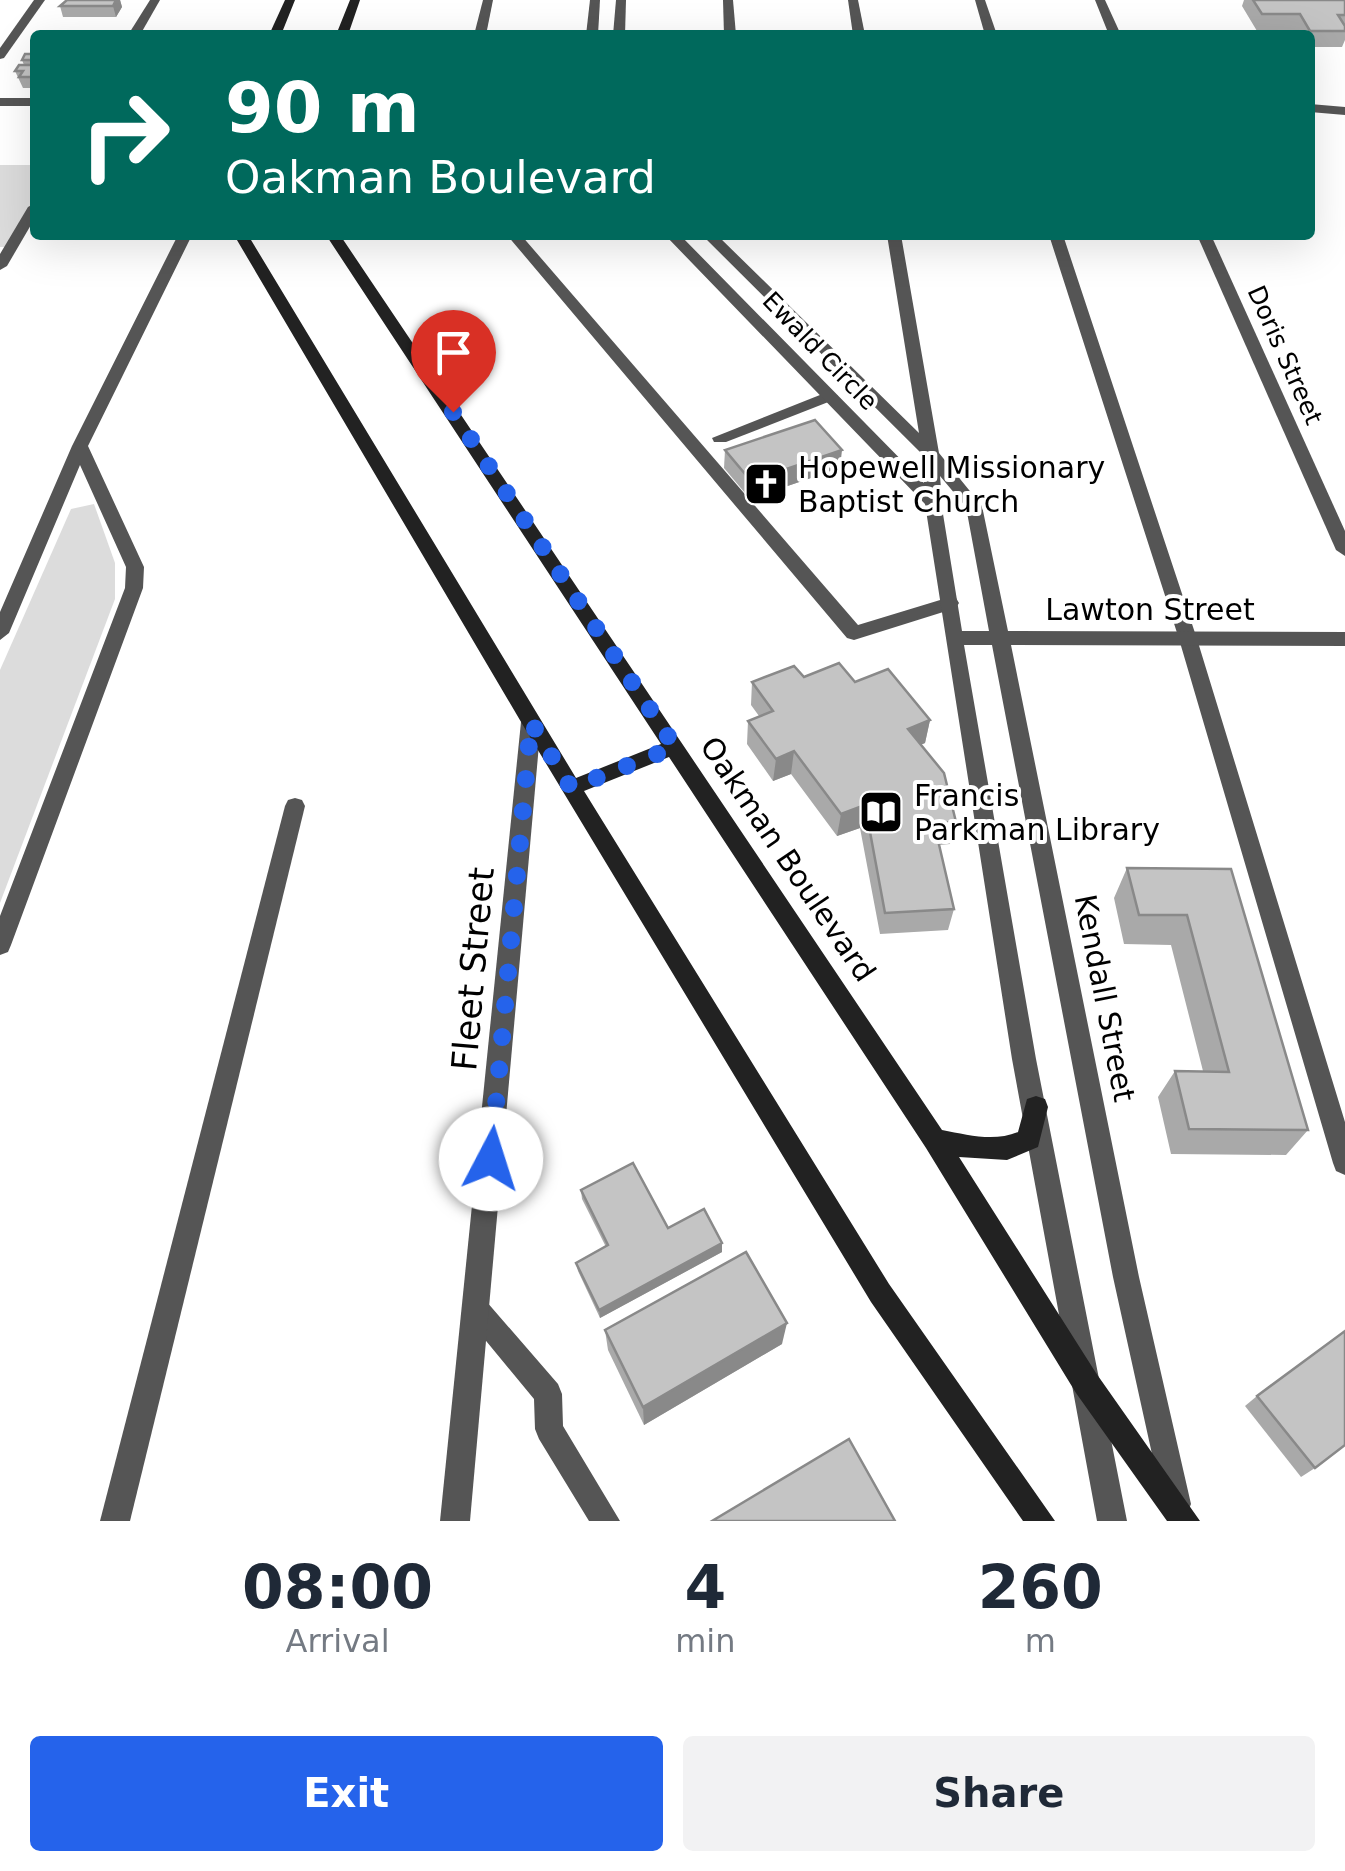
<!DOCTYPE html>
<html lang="en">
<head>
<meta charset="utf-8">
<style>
	body { margin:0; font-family:"DejaVu Sans",sans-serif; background:#f2f2f3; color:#1f2937; height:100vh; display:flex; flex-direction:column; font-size:38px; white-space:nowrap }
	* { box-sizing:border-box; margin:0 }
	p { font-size:32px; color:#747a83 }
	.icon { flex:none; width:55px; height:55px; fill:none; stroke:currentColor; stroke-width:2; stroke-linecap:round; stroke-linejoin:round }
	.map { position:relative; height:1521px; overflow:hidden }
	.sheet { display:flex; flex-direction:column; background:#fff; flex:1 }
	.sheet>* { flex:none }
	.guide { position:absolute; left:30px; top:30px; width:1285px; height:210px; border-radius:10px; box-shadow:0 10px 40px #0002; background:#00695c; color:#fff; overflow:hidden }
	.pin { position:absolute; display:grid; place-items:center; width:85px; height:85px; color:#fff; margin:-102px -42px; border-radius:50% 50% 50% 0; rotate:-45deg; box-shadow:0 0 10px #0007 }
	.pin .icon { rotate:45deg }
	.me { position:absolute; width:110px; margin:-55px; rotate:5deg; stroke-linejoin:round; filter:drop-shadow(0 0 8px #0008) }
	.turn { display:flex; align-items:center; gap:35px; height:210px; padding:0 30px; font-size:45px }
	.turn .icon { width:130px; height:130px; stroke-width:2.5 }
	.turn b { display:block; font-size:70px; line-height:85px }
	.eta { display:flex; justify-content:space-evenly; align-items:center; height:170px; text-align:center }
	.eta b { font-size:60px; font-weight:600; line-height:70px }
	.cta { display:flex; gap:20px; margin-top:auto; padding:20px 30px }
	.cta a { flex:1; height:115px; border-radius:10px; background:#2563eb; color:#fff; font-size:40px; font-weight:600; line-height:115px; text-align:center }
	.cta a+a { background:#f2f2f3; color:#1f2937 }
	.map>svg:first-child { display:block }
	.green { fill:#dcdcdc }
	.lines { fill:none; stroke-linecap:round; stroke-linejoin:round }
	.lane { fill:#555; fill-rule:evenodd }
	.street { fill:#555; fill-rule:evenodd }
	.secondary { fill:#222; fill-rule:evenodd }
	.wall { fill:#a9a9a9 }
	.shaded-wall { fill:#898989 }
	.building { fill:#c4c4c4; stroke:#898989; stroke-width:2.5 }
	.route { stroke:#2563eb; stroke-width:18; stroke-dasharray:0 32.4 }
	.labels { text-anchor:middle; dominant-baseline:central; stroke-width:8; stroke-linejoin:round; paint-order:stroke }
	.far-street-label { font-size:25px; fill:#000; stroke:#fff }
	.poi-label { font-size:30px; fill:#000; stroke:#fff; text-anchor:start }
	.street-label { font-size:30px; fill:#000; stroke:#fff }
	.near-street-label { font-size:35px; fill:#000; stroke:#fff }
</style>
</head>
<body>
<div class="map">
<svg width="1345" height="1521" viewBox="0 0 1345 1521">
	<rect width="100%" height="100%" fill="#fff"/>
	<g class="green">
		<path d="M 0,165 L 35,165 L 35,199 L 6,247 L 0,247 Z"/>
		<path d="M 94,504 L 115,563 L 115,599 L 0,903 L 0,670 L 71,509 Z"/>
	</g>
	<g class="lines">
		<g class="lane">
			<path d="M 150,0 L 160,0 L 140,35 L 128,35 Z"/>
			<path d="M 483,0 L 493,0 L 486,35 L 474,35 Z"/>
			<path d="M 723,0 L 733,0 L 736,35 L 724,35 Z"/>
			<path d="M 975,0 L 985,0 L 997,35 L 985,35 Z"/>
			<path d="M 35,203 L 35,218 L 7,266 L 0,270 L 0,254 L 28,207 Z"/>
			<path d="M 507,235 L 521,235 L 858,625 L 950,597 L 956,598 L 959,603 L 956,608 L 854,640 L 847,638 Z"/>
			<path d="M 1049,235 L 1063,235 L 1197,639 L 1345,1122 L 1345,1175 L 1336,1171 L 1333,1163 L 1179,639 Z"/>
			<path d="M 830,391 L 838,396 L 836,399 L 726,442 L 714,442 L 712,438 Z"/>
			<path d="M 295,798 L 302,800 L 305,806 L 130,1521 L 100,1521 L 285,806 L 288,800 Z"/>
			<path d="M 477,1297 L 486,1301 L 558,1384 L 562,1394 L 563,1426 L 620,1521 L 589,1521 L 539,1439 L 535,1429 L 534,1399 L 468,1319 L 464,1310 L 468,1301 Z"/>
		</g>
		<g class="street">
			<path d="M 34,0 L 45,0 L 4,58 L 0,59 L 0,48 Z"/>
			<path d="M 590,0 L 600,0 L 598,35 L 586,35 Z"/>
			<path d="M 616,0 L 626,0 L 625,35 L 613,35 Z"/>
			<path d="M 848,0 L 858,0 L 865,35 L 853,35 Z"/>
			<path d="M 1095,0 L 1105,0 L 1121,35 L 1109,35 Z"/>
			<rect x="0" y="98" width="35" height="8"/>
			<path d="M 1310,104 L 1345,107 L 1345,115 L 1310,112 Z"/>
			<path d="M 178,235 L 192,235 L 88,446 L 144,567 L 143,588 L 11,945 L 8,952 L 0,955 L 0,916 L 125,588 L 126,567 L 80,465 L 9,633 L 0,640 L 0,612 L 72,446 Z"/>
			<path d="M 665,235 L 680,235 L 924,483 L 923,455 L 702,235 L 717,235 L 919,433 L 887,235 L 901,235 L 939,453 L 982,506 L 1008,631 L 1345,632 L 1345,646 L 1011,645 L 1139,1277 L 1191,1504 L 1187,1514 L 1177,1518 L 1167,1514 L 1163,1504 L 1113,1277 L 992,645 L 964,645 L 1036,1059 L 1127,1521 L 1097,1521 L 1012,1059 L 925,504 ZM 940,476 L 966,507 L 989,631 L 962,631 L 943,514 Z"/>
			<path d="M 1197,235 L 1211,235 L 1345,531 L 1345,556 L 1336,550 Z"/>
			<path d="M 531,715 L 541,722 L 470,1521 L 440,1521 L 521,722 Z"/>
		</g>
		<g class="secondary">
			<path d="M 285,0 L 295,0 L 281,35 L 269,35 Z"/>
			<path d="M 350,0 L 360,0 L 348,35 L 336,35 Z"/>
			<path d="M 234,235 L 248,235 L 576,778 L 661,744 L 326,235 L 340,235 L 942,1130 C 968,1135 994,1142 1018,1132 L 1027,1099 L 1036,1096 L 1045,1099 L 1048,1107 L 1038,1147 L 1007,1160 L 959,1157 L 1096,1373 L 1200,1521 L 1167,1521 L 1076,1393 L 926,1148 L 669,757 L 584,791 L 889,1284 L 1055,1521 L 1023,1521 L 871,1302 L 524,727 Z"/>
		</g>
	</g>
	<g class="wall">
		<path d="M 67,0 L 120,0 L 122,7 L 116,17 L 63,17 L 60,6 Z"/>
		<path d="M 1244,0 L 1345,0 L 1345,40 L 1342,47 L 1310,47 L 1310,35 L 1297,35 L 1294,31 L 1257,31 L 1242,6 Z"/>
		<path d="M 35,43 L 35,88 L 23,88 L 15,71 L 24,65 L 22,60 L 34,54 L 32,46 Z"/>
		<path d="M 725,450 L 840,468 L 750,499 L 724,468 Z"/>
		<path d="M 804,677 L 855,682 L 930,720 L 925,743 L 920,745 L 956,822 L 950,844 L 939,845 L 954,909 L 948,930 L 880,934 L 860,828 L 837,836 L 791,774 L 773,781 L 747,744 L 748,721 L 759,716 L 751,705 L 752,682 Z"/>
		<path d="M 1127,868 L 1231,869 L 1308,1130 L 1286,1155 L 1171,1154 L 1158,1097 L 1175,1071 L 1203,1071 L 1171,945 L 1124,944 L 1114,898 Z"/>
		<path d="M 581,1190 L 668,1228 L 722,1243 L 722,1252 L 600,1318 L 578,1271 L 576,1263 L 606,1247 L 582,1199 Z"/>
		<path d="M 605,1330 L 782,1344 L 644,1425 L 608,1350 Z"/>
		<path d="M 1257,1396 L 1315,1468 L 1301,1477 L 1245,1406 Z"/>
	</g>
	<g class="shaded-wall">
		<path d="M 116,0 L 120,0 L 122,7 L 116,17 L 113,6 Z"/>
		<path d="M 842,450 L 840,468 L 750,499 L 751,481 Z"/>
		<path d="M 930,720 L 925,743 L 903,752 L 908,729 Z"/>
		<path d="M 794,751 L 791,774 L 773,781 L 776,759 Z"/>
		<path d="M 865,805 L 860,828 L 837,836 L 841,814 Z"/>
		<path d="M 722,1243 L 722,1252 L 600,1318 L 599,1310 Z"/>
		<path d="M 787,1323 L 782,1344 L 644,1425 L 643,1407 Z"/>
	</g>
	<g class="building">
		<path d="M 67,0 L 116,0 L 113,6 L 60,6 Z"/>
		<path d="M 1253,0 L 1345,0 L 1345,15 L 1338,15 L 1345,26 L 1345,31 L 1310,31 L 1300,14 L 1262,14 Z"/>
		<path d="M 35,52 L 35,60 L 22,60 L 25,54 L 34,54 Z"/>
		<path d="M 19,65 L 35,65 L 35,77 L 19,77 L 23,71 L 15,71 Z"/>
		<path d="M 815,420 L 842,450 L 751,481 L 725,450 Z"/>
		<path d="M 839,663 L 855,682 L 888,669 L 930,720 L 908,729 L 944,773 L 956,822 L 934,823 L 954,909 L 885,913 L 865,805 L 841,814 L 794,751 L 776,759 L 748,721 L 773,711 L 752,682 L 794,666 L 804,677 Z"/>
		<path d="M 1127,868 L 1231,869 L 1308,1130 L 1189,1129 L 1175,1071 L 1229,1072 L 1187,915 L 1139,915 Z"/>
		<path d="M 633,1163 L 668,1228 L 704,1209 L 722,1243 L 599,1310 L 576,1263 L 608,1245 L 581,1190 Z"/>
		<path d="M 746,1252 L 787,1323 L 643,1407 L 605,1330 Z"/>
		<path d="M 1345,1331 L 1345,1445 L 1315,1468 L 1257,1396 Z"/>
		<path d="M 849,1439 L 895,1521 L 712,1521 Z"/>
	</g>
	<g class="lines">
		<path class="route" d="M 453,412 L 675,747 L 571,788 L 531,722 L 491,1159"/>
	</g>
	<defs>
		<symbol id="church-square" viewBox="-11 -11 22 22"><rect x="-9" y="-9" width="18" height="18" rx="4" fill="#000" stroke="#fff"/><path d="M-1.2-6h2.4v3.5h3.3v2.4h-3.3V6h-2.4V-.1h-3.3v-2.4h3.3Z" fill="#fff"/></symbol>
		<symbol id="library-square" viewBox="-11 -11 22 22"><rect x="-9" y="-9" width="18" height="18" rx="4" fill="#000" stroke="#fff"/><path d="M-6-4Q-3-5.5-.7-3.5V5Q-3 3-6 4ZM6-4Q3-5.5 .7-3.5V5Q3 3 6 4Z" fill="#fff"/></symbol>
	</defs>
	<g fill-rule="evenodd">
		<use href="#church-square" x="741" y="459" width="50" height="50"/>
		<use href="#library-square" x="856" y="787" width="50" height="50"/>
	</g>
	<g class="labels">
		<g class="far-street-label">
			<text transform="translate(820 351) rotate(46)">Ewald Circle</text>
			<text transform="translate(1285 355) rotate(66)">Doris Street</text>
		</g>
		<g class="poi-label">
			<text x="798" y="467">Hopewell Missionary<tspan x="798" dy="34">Baptist Church</tspan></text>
			<text x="914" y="795">Francis<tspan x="914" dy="34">Parkman Library</tspan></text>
		</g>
		<g class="street-label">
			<text x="1150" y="609">Lawton Street</text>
			<text transform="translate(788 859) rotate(56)">Oakman Boulevard</text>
			<text transform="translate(1105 998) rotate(79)">Kendall Street</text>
		</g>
		<g class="near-street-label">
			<text transform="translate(473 969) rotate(-85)">Fleet Street</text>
		</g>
	</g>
</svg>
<div class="pin" style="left:453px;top:412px;background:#d93025"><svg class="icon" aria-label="arrive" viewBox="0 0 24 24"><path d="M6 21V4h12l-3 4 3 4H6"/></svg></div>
<svg class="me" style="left:491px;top:1159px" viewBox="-20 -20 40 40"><circle r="19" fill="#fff"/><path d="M0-13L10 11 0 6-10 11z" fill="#2563eb"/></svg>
<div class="guide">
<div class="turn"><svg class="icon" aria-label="right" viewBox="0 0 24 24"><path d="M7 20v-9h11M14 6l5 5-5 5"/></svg><div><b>90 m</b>Oakman Boulevard</div></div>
</div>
</div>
<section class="sheet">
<div class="eta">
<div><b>08:00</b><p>Arrival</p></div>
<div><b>4</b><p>min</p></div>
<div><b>260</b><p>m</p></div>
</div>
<div class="cta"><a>Exit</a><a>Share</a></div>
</section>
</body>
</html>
